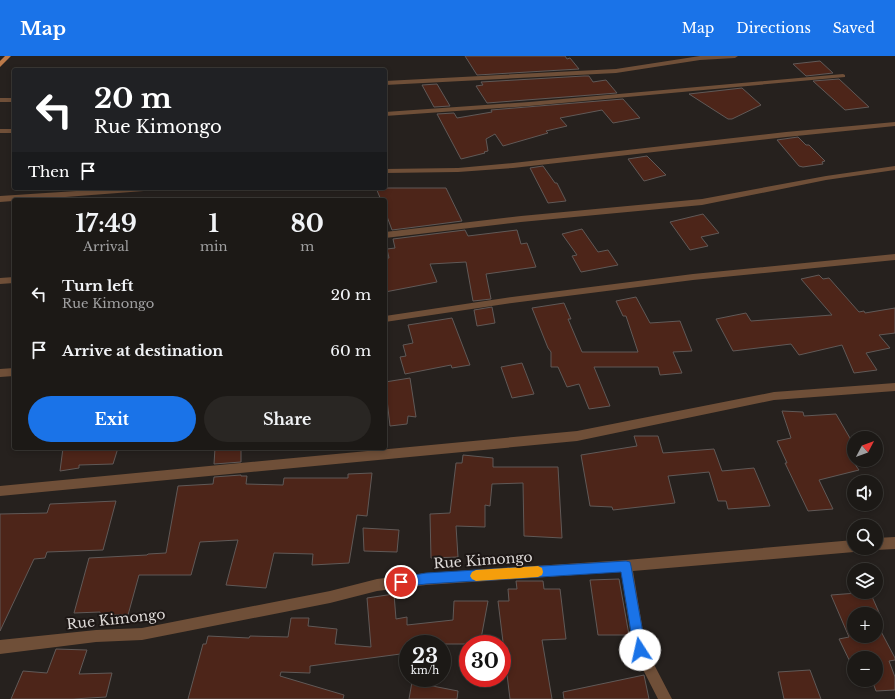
<!DOCTYPE html>
<html lang="en">
<head>
<meta charset="utf-8">
<style>
	body { margin:0; font-family:"Libre Baskerville",serif; background:#292623; color:#f1f3f6; height:100vh; display:flex; flex-direction:column; font-size:15px; white-space:nowrap }
	* { box-sizing:border-box; margin:0 }
	p { font-size:13px; color:#a0a0a1 }
	.icon { flex:none; width:22px; height:22px; fill:none; stroke:currentColor; stroke-width:2; stroke-linecap:round; stroke-linejoin:round }
	.map { position:relative; flex:1; overflow:hidden }
	.drawer { position:absolute; left:12px; top:142px; width:375px; height:252px; display:flex; flex-direction:column; background:#1c1916; border-radius:4px; box-shadow:0 2px 6px #0003,0 0 0 1px #3a3835 }
	.drawer>* { flex:none }
	.hud { position:absolute; left:12px; top:12px; width:375px; height:122px; border-radius:4px; box-shadow:0 2px 6px #0003,0 0 0 1px #3a3835; background:#202124; color:#fff; overflow:hidden }
	.needle { width:26px; rotate:49deg }
	.fabs { position:absolute; left:847px; top:375px; display:grid; gap:8px }
	.fabs a { display:grid; place-items:center; width:36px; height:36px; border-radius:50%; background:#1c1916; box-shadow:0 2px 6px #0003,0 0 0 1px #3a3835; font-size:20px }
	.speed { position:absolute; left:399px; top:579px; display:flex; gap:8px; font-size:20px; font-weight:700; text-align:center }
	.speed>* { display:grid; place-content:center; width:52px; height:52px; border-radius:50%; background:#1c1916; box-shadow:0 2px 6px #0003,0 0 0 1px #3a3835; line-height:1 }
	.speed small { font-size:10px; font-weight:400 }
	.speed .limit { border:6px solid #d22; background:#fff; color:#111 }
	.pin { position:absolute; display:grid; place-items:center; width:34px; height:34px; color:#fff; margin:-17px; border:2px solid #fff; border-radius:50%; box-shadow:0 1px 4px #0007 }
	.me { position:absolute; width:44px; margin:-22px; rotate:350deg; stroke-linejoin:round; filter:drop-shadow(0 0 3px #0008) }
	.turn { display:flex; align-items:center; gap:14px; height:84px; padding:0 16px; font-size:18px }
	.turn .icon { width:52px; height:52px; stroke-width:2.5 }
	.turn b { display:block; font-size:28px; line-height:34px }
	.then { display:flex; align-items:center; height:38px; padding:0 16px; background:#0003; gap:8px; font-size:15px }
	.eta { display:flex; justify-content:space-evenly; align-items:center; height:68px; text-align:center }
	.eta b { font-size:24px; font-weight:700; line-height:28px }
	.action { display:flex; gap:8px; margin-top:auto; padding:8px 16px }
	.action a { flex:1; height:46px; border-radius:24px; background:#1a73e8; color:#fff; font-size:16px; font-weight:700; line-height:46px; text-align:center }
	.action a+a { background:#292623; color:#f1f3f6 }
	ul { padding:0; list-style:none }
	li { display:flex; align-items:center; gap:12px; height:56px; padding:0 16px }
	li div { flex:1 }
	li b { display:block; font-size:15px }
	li em { font-style:normal }
	header { display:flex; align-items:center; gap:24px; box-sizing:border-box; height:56px; padding:0 20px; background:#1a73e8; color:#fff }
	header strong { font-size:19px }
	nav { display:flex; gap:22px; margin-inline-start:auto; font-size:14px }
	.map>svg:first-child { display:block }
	.building { fill:#4d2519; stroke:#605957 }
	.lines { fill:none; stroke-linecap:round; stroke-linejoin:round }
	.minor { fill:#6f4f38; fill-rule:evenodd }
	.primary { fill:#bc7a49; fill-rule:evenodd }
	.route { fill:#1a73e8; stroke:#114b97 }
	.slow { fill:#f59e0b }
	.labels { text-anchor:middle; dominant-baseline:central; stroke-width:4; stroke-linejoin:round; paint-order:stroke }
	.near-street-label { font-size:14px; fill:#ddd9d7; stroke:#1d1715 }
</style>
</head>
<body>
<header>
<strong>Map</strong>
<nav><a>Map</a><a>Directions</a><a>Saved</a></nav>
</header>
<div class="map">
<svg width="895" height="643" viewBox="0 0 895 643">
	<rect width="100%" height="100%" fill="#26211e"/>
	<g class="building">
		<path d="M 465,0 L 565,0 L 567,3 L 570,2 L 579,13 L 477,19 Z"/>
		<path d="M 820,5 L 833,17 L 806,20 L 793,8 Z"/>
		<path d="M 584,20 L 589,20 L 593,26 L 606,24 L 617,37 L 487,47 L 476,30 L 483,29 L 481,26 Z"/>
		<path d="M 839,23 L 869,51 L 845,54 L 813,25 Z"/>
		<path d="M 437,28 L 450,50 L 434,51 L 422,29 Z"/>
		<path d="M 742,32 L 761,49 L 732,63 L 728,63 L 689,38 Z"/>
		<path d="M 623,43 L 640,62 L 613,67 L 602,54 L 560,62 L 567,70 L 546,75 L 548,77 L 503,90 L 495,78 L 486,83 L 488,95 L 484,96 L 485,97 L 461,103 L 437,58 L 454,57 L 457,62 L 492,56 L 491,54 Z"/>
		<path d="M 798,81 L 806,89 L 809,89 L 825,105 L 822,106 L 823,108 L 803,111 L 799,110 L 777,84 Z"/>
		<path d="M 647,100 L 666,119 L 644,125 L 628,103 Z"/>
		<path d="M 543,110 L 555,127 L 557,127 L 566,145 L 548,147 L 530,112 Z"/>
		<path d="M 376,132 L 446,132 L 462,165 L 392,174 L 385,155 L 385,144 L 381,144 Z"/>
		<path d="M 703,158 L 719,177 L 701,181 L 708,190 L 690,194 L 670,166 Z"/>
		<path d="M 582,173 L 598,196 L 608,194 L 618,209 L 581,216 L 572,200 L 577,199 L 562,178 Z"/>
		<path d="M 465,174 L 468,180 L 517,174 L 521,188 L 527,187 L 536,211 L 486,218 L 491,243 L 473,245 L 466,206 L 430,208 L 437,226 L 385,236 L 385,202 L 389,202 L 387,193 L 395,192 L 393,183 Z"/>
		<path d="M 819,219 L 823,223 L 829,222 L 859,256 L 864,255 L 865,257 L 895,252 L 895,277 L 879,279 L 890,292 L 866,297 L 877,314 L 854,317 L 842,289 L 799,299 L 791,288 L 733,295 L 716,263 L 746,257 L 751,265 L 832,259 L 801,223 Z"/>
		<path d="M 636,241 L 650,267 L 680,265 L 692,295 L 673,296 L 682,317 L 660,319 L 658,311 L 594,311 L 610,350 L 589,353 L 579,328 L 567,331 L 558,311 L 551,311 L 551,296 L 548,292 L 532,252 L 564,247 L 571,263 L 568,263 L 582,296 L 638,296 L 626,260 L 623,260 L 616,245 Z"/>
		<path d="M 492,251 L 495,267 L 477,270 L 474,254 Z"/>
		<path d="M 452,262 L 470,309 L 452,312 L 451,309 L 405,318 L 400,301 L 406,300 L 403,289 L 413,287 L 408,269 Z"/>
		<path d="M 522,307 L 534,338 L 512,342 L 501,311 Z"/>
		<path d="M 410,322 L 416,361 L 408,360 L 407,368 L 390,370 L 385,326 Z"/>
		<path d="M 782,355 L 803,356 L 804,360 L 836,358 L 854,389 L 854,407 L 859,414 L 819,424 L 833,453 L 808,455 L 785,407 L 787,407 L 777,385 L 791,382 Z"/>
		<path d="M 634,380 L 658,380 L 663,397 L 714,393 L 722,415 L 754,412 L 770,450 L 728,453 L 726,445 L 718,445 L 709,416 L 668,420 L 675,447 L 613,454 L 612,451 L 590,450 L 581,399 L 637,390 Z"/>
		<path d="M 63,392 L 118,392 L 113,408 L 79,409 L 79,412 L 60,415 Z"/>
		<path d="M 215,392 L 241,392 L 241,406 L 214,408 Z"/>
		<path d="M 463,399 L 493,402 L 493,411 L 558,411 L 562,482 L 524,480 L 523,427 L 492,428 L 490,450 L 485,449 L 485,471 L 456,470 L 458,501 L 431,502 L 430,458 L 450,457 L 456,407 L 462,407 Z"/>
		<path d="M 372,417 L 367,460 L 357,459 L 349,507 L 312,509 L 313,498 L 274,497 L 266,532 L 226,529 L 238,484 L 200,486 L 191,519 L 139,519 L 128,559 L 100,559 L 100,556 L 74,557 L 89,502 L 147,499 L 148,498 L 166,497 L 178,430 L 213,428 L 214,421 L 241,419 L 241,420 L 247,420 L 246,428 L 283,429 L 284,422 L 348,422 L 348,418 Z"/>
		<path d="M 116,445 L 103,494 L 47,496 L 45,502 L 34,503 L 0,575 L 0,458 L 47,457 L 50,448 Z"/>
		<path d="M 363,472 L 399,474 L 397,496 L 364,495 Z"/>
		<path d="M 619,523 L 629,579 L 598,579 L 590,524 Z"/>
		<path d="M 516,525 L 543,525 L 544,533 L 560,533 L 566,583 L 542,584 L 552,643 L 510,643 L 498,545 L 509,545 L 508,533 L 517,533 Z"/>
		<path d="M 870,536 L 881,561 L 876,561 L 876,558 L 854,558 L 854,580 L 876,580 L 876,566 L 895,602 L 895,604 L 889,605 L 895,621 L 895,634 L 876,635 L 872,624 L 876,624 L 876,602 L 854,602 L 853,612 L 839,583 L 849,581 L 831,539 Z"/>
		<path d="M 394,538 L 396,563 L 407,561 L 407,569 L 453,564 L 454,545 L 488,545 L 480,588 L 408,588 L 408,597 L 310,610 L 310,617 L 281,616 L 280,620 L 344,639 L 343,643 L 188,643 L 203,588 L 206,588 L 208,580 L 249,582 L 250,580 L 288,581 L 291,562 L 309,562 L 308,570 L 337,573 L 335,588 L 371,591 L 367,542 Z"/>
		<path d="M 56,593 L 87,594 L 79,618 L 112,617 L 106,641 L 73,643 L 11,643 L 23,615 L 47,617 Z"/>
		<path d="M 810,614 L 821,643 L 784,643 L 778,616 Z"/>
		<path d="M 644,619 L 649,643 L 564,643 L 563,636 Z"/>
		<path d="M 412,626 L 458,635 L 457,643 L 409,643 Z"/>
	</g>
	<g class="lines">
		<g class="minor">
			<path d="M 700,0 L 738,0 L 735,2 L 700,4 L 616,17 L 385,29 L 385,25 L 616,13 Z"/>
			<path d="M 843,18 L 845,19 L 845,21 L 529,50 L 385,60 L 385,56 L 529,46 Z"/>
			<rect x="0" y="42" width="14" height="4"/>
			<path d="M 895,66 L 895,70 L 786,81 L 513,112 L 458,116 L 385,117 L 385,113 L 458,112 L 513,107 L 786,76 Z"/>
			<rect x="0" y="73" width="14" height="4"/>
			<path d="M 895,110 L 895,114 L 826,124 L 702,149 L 521,166 L 385,182 L 385,176 L 521,160 L 702,143 L 826,120 Z"/>
			<path d="M 122,132 L 161,132 L 157,134 L 0,146 L 0,140 Z"/>
			<path d="M 895,198 L 895,204 L 693,224 L 512,247 L 385,266 L 385,260 L 512,241 L 693,218 Z"/>
			<path d="M 14,221 L 14,227 L 0,228 L 0,222 Z"/>
			<path d="M 14,312 L 14,320 L 0,321 L 0,313 Z"/>
			<path d="M 895,327 L 895,335 L 774,344 L 577,385 L 0,440 L 0,430 L 577,375 L 774,336 Z"/>
			<path d="M 895,481 L 895,493 L 876,494 L 872,492 L 876,492 L 876,482 Z"/>
			<path d="M 854,484 L 854,492 L 859,492 L 854,496 L 633,515 L 646,593 L 672,643 L 658,643 L 633,594 L 621,516 L 426,529 L 377,535 L 330,547 L 142,584 L 96,586 L 0,598 L 0,584 L 96,574 L 142,572 L 330,535 L 377,523 L 426,517 L 626,504 Z"/>
		</g>
		<path class="primary" d="M 5,0 L 11,0 L 0,11 L 0,5 Z"/>
	</g>
	<path class="route" d="M 626,505 L 630,506 L 631,510 L 646,594 L 644,598 L 640,600 L 636,598 L 634,594 L 621,516 L 426,528 L 401,531 L 397,530 L 396,526 L 397,522 L 426,517 Z"/>
	<path class="slow" d="M 538,510 L 542,512 L 543,516 L 542,519 L 538,521 L 476,525 L 472,523 L 470,520 L 472,516 L 476,514 Z"/>
	<g class="labels">
		<g class="near-street-label">
			<text transform="translate(483 504) rotate(-4)">Rue Kimongo</text>
			<text transform="translate(116 563) rotate(-6)">Rue Kimongo</text>
		</g>
	</g>
</svg>
<div class="fabs">
<a><svg class="needle" viewBox="-14 -14 28 28"><path d="M0-13l5 13h-10z" fill="#e53935"/><path d="M0 13l5-13h-10z" fill="#a0a0a1"/></svg></a>
<a><svg class="icon" aria-label="sound" viewBox="0 0 24 24"><path d="M4 9h4l5-4v14l-5-4H4zM17 9q2 3 0 6"/></svg></a>
<a><svg class="icon" aria-label="search" viewBox="0 0 24 24"><circle cx="10" cy="10" r="6"/><path d="M15 15l6 6"/></svg></a>
<a><svg class="icon" aria-label="layers" viewBox="0 0 24 24"><path d="M12 4l9 5-9 5-9-5zM3 14l9 5 9-5"/></svg></a>
<a>+</a>
<a>−</a>
</div>
<div class="speed"><div>23<small>km/h</small></div><div class="limit">30</div></div>
<div class="pin" style="left:401px;top:526px;background:#d93025"><svg class="icon" aria-label="arrive" viewBox="0 0 24 24"><path d="M6 21V4h12l-3 4 3 4H6"/></svg></div>
<svg class="me" style="left:640px;top:594px" viewBox="-20 -20 40 40"><circle r="19" fill="#fff"/><path d="M0-13L10 11 0 6-10 11z" fill="#1a73e8"/></svg>
<div class="hud">
<div class="turn"><svg class="icon" aria-label="left" viewBox="0 0 24 24"><path d="M17 20v-9H6M10 6l-5 5 5 5"/></svg><div><b>20 m</b>Rue Kimongo</div></div>
<div class="then">Then<svg class="icon" aria-label="arrive" viewBox="0 0 24 24"><path d="M6 21V4h12l-3 4 3 4H6"/></svg></div>
</div>
<section class="drawer">
<div class="eta">
<div><b>17:49</b><p>Arrival</p></div>
<div><b>1</b><p>min</p></div>
<div><b>80</b><p>m</p></div>
</div>
<ul>
<li><svg class="icon" aria-label="left" viewBox="0 0 24 24"><path d="M17 20v-9H6M10 6l-5 5 5 5"/></svg><div><b>Turn left</b><p>Rue Kimongo</p></div><em>20 m</em></li>
<li><svg class="icon" aria-label="arrive" viewBox="0 0 24 24"><path d="M6 21V4h12l-3 4 3 4H6"/></svg><div><b>Arrive at destination</b></div><em>60 m</em></li>
</ul>
<div class="action"><a>Exit</a><a>Share</a></div>
</section>
</div>
</body>
</html>
